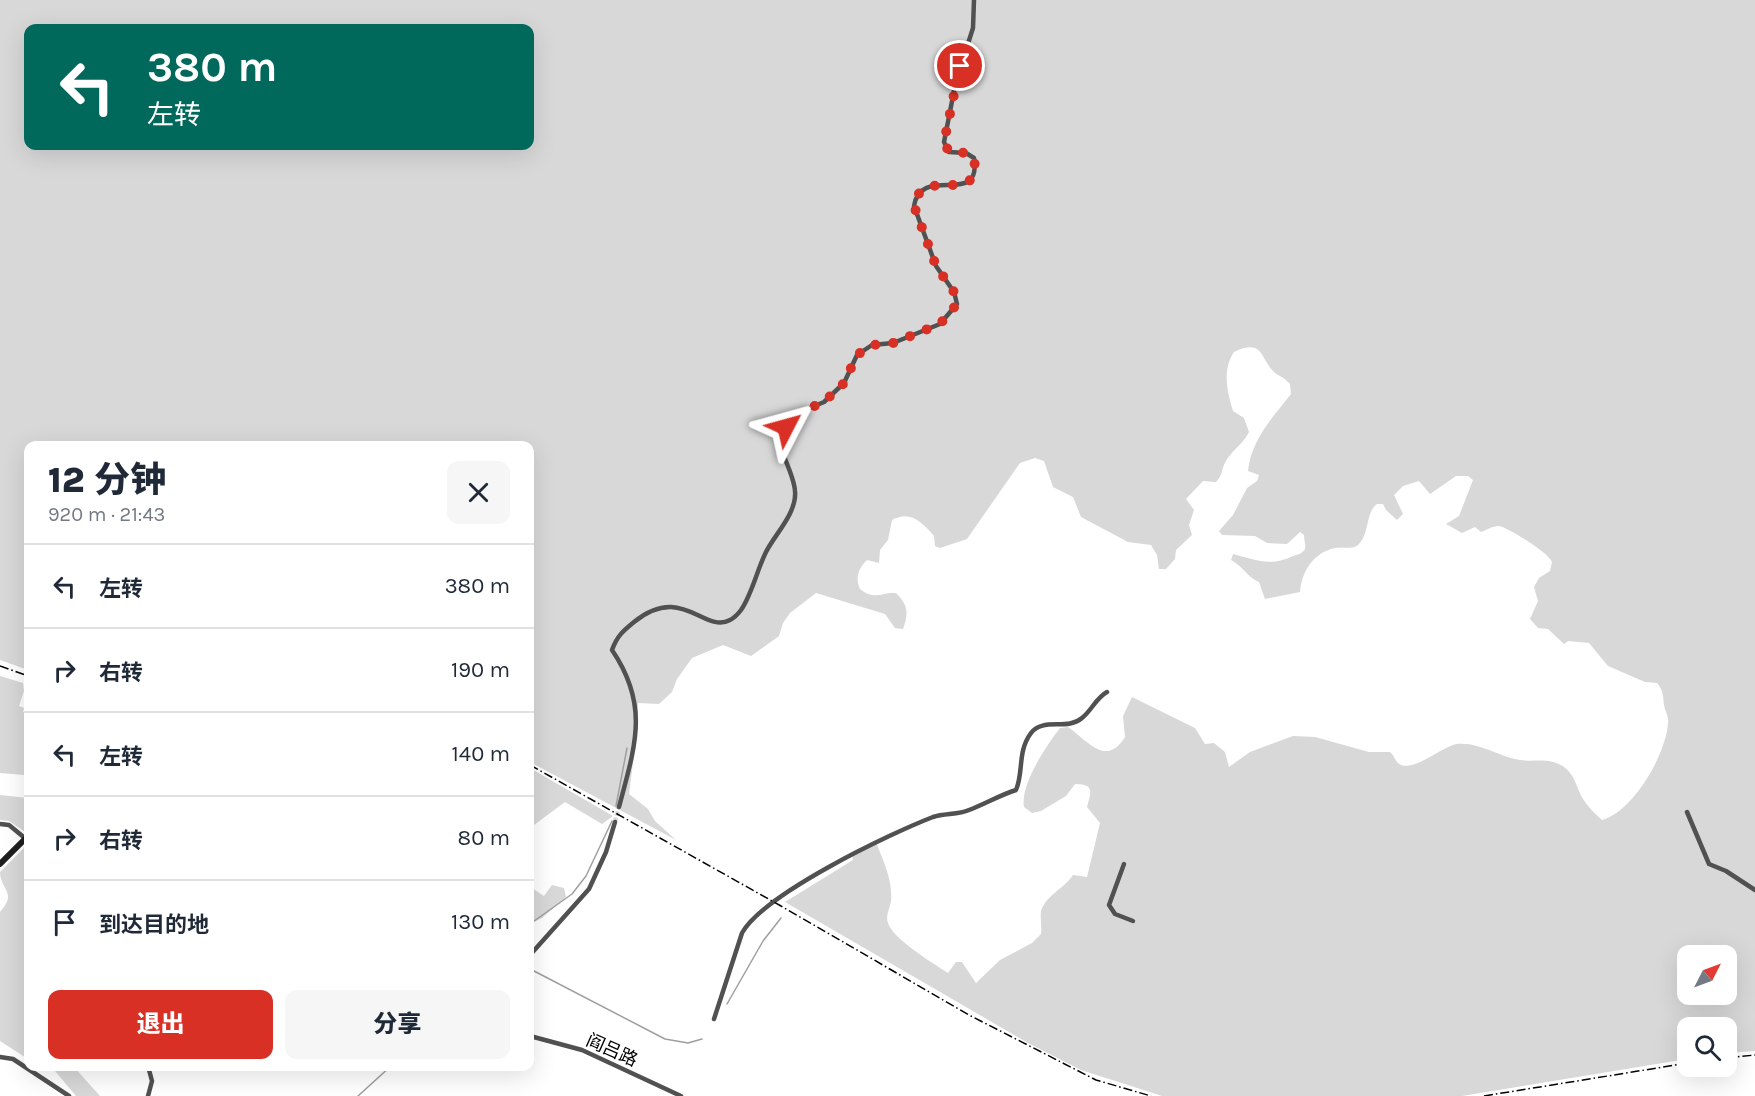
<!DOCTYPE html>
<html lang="zh">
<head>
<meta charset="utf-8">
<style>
	body { margin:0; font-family:Karla,"Noto Sans SC",sans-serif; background:#f6f6f7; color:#1f2937; height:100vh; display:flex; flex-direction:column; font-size:22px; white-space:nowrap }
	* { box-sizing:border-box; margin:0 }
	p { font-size:20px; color:#747a83 }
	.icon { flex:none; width:33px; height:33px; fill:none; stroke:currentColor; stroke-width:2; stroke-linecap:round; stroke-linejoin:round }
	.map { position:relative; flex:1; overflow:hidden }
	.sheet { position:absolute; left:24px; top:441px; width:510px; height:630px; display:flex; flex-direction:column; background:#fff; border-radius:12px; box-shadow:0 6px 24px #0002 }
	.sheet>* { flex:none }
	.banner { position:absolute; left:24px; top:24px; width:510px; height:126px; border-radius:12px; box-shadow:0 6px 24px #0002; background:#00695c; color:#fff; overflow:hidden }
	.needle { width:39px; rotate:48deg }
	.fabs { position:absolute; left:1677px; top:945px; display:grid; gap:12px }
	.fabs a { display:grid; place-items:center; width:60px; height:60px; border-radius:12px; background:#fff; box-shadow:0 6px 24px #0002; font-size:30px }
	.pin { position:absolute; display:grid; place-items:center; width:51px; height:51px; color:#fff; margin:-26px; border:3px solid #fff; border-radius:50%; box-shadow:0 2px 6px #0007 }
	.me { position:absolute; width:66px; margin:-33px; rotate:51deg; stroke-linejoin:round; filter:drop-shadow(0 0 4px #0008) }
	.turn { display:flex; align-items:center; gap:21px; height:126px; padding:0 24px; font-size:27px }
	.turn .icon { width:78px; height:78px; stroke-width:2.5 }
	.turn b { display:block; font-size:42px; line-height:51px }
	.round { display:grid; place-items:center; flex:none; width:63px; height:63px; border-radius:12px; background:#f6f6f7 }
	.headline { display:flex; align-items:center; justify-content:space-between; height:102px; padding:0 24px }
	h1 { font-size:36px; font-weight:800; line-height:45px }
	.primary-button { display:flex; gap:12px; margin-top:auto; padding:12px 24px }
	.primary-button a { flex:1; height:69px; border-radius:12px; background:#d93025; color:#fff; font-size:24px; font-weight:800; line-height:69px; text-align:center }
	.primary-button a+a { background:#f6f6f7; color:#1f2937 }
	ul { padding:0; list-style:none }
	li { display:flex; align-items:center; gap:18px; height:84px; padding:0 24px; border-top:2px solid #e0e1e3 }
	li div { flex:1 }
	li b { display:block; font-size:22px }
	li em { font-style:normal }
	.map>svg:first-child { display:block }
	.green { fill:#d8d8d8; fill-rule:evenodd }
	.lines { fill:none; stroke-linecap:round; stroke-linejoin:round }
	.stream { stroke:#9f9f9f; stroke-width:1.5 }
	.minor-tunnel { stroke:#d9d9d9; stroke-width:4.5; stroke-dasharray:4.5 2; stroke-linecap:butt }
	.minor { stroke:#515151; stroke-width:4.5 }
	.secondary { stroke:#1e1e1e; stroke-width:6 }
	.rail { stroke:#000; stroke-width:1.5; stroke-dasharray:9 3 1.5 3; stroke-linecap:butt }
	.route { stroke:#d93025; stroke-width:10; stroke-dasharray:0 18 }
	.labels { text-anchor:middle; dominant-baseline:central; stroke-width:4.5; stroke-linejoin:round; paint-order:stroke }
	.street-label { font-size:18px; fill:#000; stroke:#fff }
</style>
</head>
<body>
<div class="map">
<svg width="1755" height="1096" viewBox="0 0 1755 1096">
	<rect width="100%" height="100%" fill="#fff"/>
	<g class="green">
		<path d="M 0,0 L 1755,0 L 1755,1051 L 1727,1053 L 1726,1028 L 1688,1028 L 1687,1059 L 1462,1096 L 1162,1096 L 1081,1070 L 1028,1043 L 785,902 L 853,860 L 852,855 L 876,842 C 883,861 893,880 891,901 C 890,908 885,916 888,923 C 892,938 934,964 948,973 L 956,962 L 962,962 L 976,983 L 1000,960 L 1032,943 L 1041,934 C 1042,927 1040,917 1041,911 C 1046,895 1065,888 1073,875 L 1087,877 L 1100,823 L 1087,807 C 1091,792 1095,784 1075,784 L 1066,796 L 1041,811 L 1032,813 L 1024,807 C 1020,785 1046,746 1060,728 L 1068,727 C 1087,740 1106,768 1125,737 L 1123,716 L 1132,697 L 1195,728 L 1205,744 L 1214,743 L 1225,752 L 1229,767 L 1250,752 L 1293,736 L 1315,737 L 1369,752 L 1390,752 C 1394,755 1394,759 1398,763 C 1411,775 1444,745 1457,744 C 1480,742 1499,757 1520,760 C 1534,762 1547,758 1561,765 C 1575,773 1576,787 1583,799 C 1588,807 1595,814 1602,820 C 1634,811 1666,754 1668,723 C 1669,716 1665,711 1664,705 C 1663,695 1663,690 1657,683 L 1645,682 L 1608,666 L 1589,643 L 1568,641 L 1564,644 L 1548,629 L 1538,628 L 1530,619 L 1538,601 L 1534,587 L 1539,578 L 1550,571 L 1552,562 C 1549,553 1507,527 1499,526 C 1492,526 1487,530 1481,532 L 1475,527 L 1462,533 L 1446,524 L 1459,516 L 1473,480 L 1468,476 L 1456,476 L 1430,494 L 1419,481 L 1403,486 L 1394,495 L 1403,514 L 1397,520 L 1386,510 L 1383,504 L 1377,504 C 1365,513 1370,534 1358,545 C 1352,550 1343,546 1335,548 C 1313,553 1302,571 1300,592 L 1265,599 L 1259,582 C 1247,577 1244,567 1231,560 L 1233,554 C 1256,560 1270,567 1293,556 C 1297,555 1303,553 1305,549 C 1306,546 1304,540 1304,535 L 1300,532 L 1287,544 L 1267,543 L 1255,536 L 1222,535 L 1219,531 L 1233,515 L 1247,488 L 1257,481 L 1259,475 L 1248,471 C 1251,440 1273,417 1291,394 L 1290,384 C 1285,378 1279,376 1274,372 C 1260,359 1264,338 1234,352 C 1222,370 1227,391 1233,411 L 1244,418 L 1249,432 C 1243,445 1229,452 1224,465 C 1221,472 1222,476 1216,482 L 1203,481 L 1186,499 L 1194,510 L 1189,525 L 1192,535 L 1176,550 L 1175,559 L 1166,569 L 1159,569 L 1157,555 L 1151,545 L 1128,542 L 1081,517 L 1073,497 L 1053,487 L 1044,461 L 1035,458 L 1020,463 L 967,539 L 940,548 L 935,546 L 934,536 C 922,522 910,510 892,520 L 888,540 L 880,550 L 879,563 L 867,560 C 858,569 855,578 860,589 C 875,601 881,592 896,593 C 908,605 909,613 903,629 L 895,628 L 885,614 L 816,593 L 790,613 L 783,623 L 779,636 L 751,656 L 723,645 L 692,658 L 677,679 L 672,692 L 659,704 L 638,703 L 638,724 L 629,794 L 648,809 L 655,821 L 676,840 L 530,762 L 530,446 L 28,446 L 28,670 L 0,660 ZM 28,28 L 530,28 L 530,146 L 28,146 ZM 1688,956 L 1726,956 L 1726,994 L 1688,994 Z"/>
		<path d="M 0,676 L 23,683 L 24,691 L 19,706 L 24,708 L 23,712 L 28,714 L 28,770 L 24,775 L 0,773 Z"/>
		<path d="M 530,768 L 613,816 L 602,824 L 565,802 L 530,828 Z"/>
		<path d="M 0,795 L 28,798 L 28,834 L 9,821 L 0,820 Z"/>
		<path d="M 26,846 L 28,849 L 28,1059 L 0,1041 L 0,912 C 18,892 0,890 0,872 Z"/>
		<path d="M 552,885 L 564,888 L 566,897 L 542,918 L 530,924 L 530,891 L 532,888 L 544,896 Z"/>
		<path d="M 41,1067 L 74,1067 L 100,1096 L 76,1096 L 55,1071 Z"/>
	</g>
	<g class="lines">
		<g class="stream">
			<path d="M 616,806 L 627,748"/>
			<path d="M 530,924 L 572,894 L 586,876 L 612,821"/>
			<path d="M 534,971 L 665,1039 L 688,1043 L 702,1039"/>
			<path d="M 727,1004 L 763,941 L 781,918"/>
			<path d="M 358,1096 L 391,1066"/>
		</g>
		<path class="minor-tunnel" d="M 615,822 L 619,807"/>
		<g class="minor">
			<path d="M 619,807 C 635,746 650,706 612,650 C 617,636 623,631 634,622 C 682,583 704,634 730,620 C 734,618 738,614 741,610 C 752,594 757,570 766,552 C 775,534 797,513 795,491 C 794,476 783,457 779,443 L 786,427 L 805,410 L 824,402 L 844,383 L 857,355 L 872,345 L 893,343 L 940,324 L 957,304 L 954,292 L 936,266 L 914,206 C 921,163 982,209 974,158 L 966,153 L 949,152 L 944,142 L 956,81 L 973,28 L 974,0"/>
			<path d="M 1687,812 L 1709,864 L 1726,871 L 1755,890"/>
			<path d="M 0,824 L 9,825 L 26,839"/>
			<path d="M 1124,864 L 1109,905 L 1115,914 L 1133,921"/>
			<path d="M 530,955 L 589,889 L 606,852 L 615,822"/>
			<path d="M 714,1019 L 742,933 C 764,894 889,834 933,817 C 945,813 958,815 969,810 C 985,804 1000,795 1016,790 C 1024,771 1017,752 1031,733 C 1043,717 1067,731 1082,718 C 1092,710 1096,698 1107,692"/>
			<path d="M 530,1036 L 582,1050 L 681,1096"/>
			<path d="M 0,1057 L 13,1059 L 69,1096"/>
			<path d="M 148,1096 L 152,1081 L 148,1066"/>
		</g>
		<path class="secondary" d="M 0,864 L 28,836"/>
		<g class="rail">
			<path d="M 0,666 L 28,676"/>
			<path d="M 530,765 L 781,906 L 969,1015 L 1096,1080 L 1151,1096"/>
			<path d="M 1726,1058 L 1755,1055"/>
			<path d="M 1484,1096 L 1688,1063"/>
		</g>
	</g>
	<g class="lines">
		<path class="route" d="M 786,427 L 805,410 L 824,402 L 844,383 L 857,355 L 872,345 L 893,343 L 940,324 L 957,304 L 954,292 L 936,266 L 914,206 C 921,163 982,209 974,158 L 966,153 L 949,152 L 944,142 L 960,66"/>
	</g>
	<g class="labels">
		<g class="street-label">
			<text transform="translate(612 1050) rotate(24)">阎吕路</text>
		</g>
	</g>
</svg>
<div class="fabs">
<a><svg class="needle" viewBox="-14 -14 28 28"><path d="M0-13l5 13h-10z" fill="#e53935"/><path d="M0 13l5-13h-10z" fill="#747a83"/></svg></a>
<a><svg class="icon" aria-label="search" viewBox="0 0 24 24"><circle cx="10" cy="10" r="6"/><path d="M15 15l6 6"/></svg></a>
</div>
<div class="pin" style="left:960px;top:66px;background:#d93025"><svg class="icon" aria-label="arrive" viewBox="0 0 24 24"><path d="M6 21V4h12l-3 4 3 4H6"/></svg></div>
<svg class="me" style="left:786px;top:427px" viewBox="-20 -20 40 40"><path d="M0-17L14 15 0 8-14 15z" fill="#d93025" stroke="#fff" stroke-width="4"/></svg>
<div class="banner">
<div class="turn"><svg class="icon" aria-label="left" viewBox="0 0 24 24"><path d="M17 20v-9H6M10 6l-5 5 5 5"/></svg><div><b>380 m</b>左转</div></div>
</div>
<section class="sheet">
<div class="headline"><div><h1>12 分钟</h1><p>920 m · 21:43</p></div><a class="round"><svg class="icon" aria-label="close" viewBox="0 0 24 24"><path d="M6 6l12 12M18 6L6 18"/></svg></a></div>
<ul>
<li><svg class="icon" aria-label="left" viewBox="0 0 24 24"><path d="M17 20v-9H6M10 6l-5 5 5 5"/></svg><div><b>左转</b></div><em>380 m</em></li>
<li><svg class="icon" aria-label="right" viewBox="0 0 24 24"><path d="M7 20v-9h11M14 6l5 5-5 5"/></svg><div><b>右转</b></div><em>190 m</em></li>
<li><svg class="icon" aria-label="left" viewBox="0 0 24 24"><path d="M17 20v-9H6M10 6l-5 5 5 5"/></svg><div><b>左转</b></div><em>140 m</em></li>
<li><svg class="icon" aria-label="right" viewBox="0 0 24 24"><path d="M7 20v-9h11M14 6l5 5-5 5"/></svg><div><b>右转</b></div><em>80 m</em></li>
<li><svg class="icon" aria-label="arrive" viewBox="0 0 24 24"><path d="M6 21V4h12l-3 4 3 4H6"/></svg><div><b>到达目的地</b></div><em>130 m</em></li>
</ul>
<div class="primary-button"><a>退出</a><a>分享</a></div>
</section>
</div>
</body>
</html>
